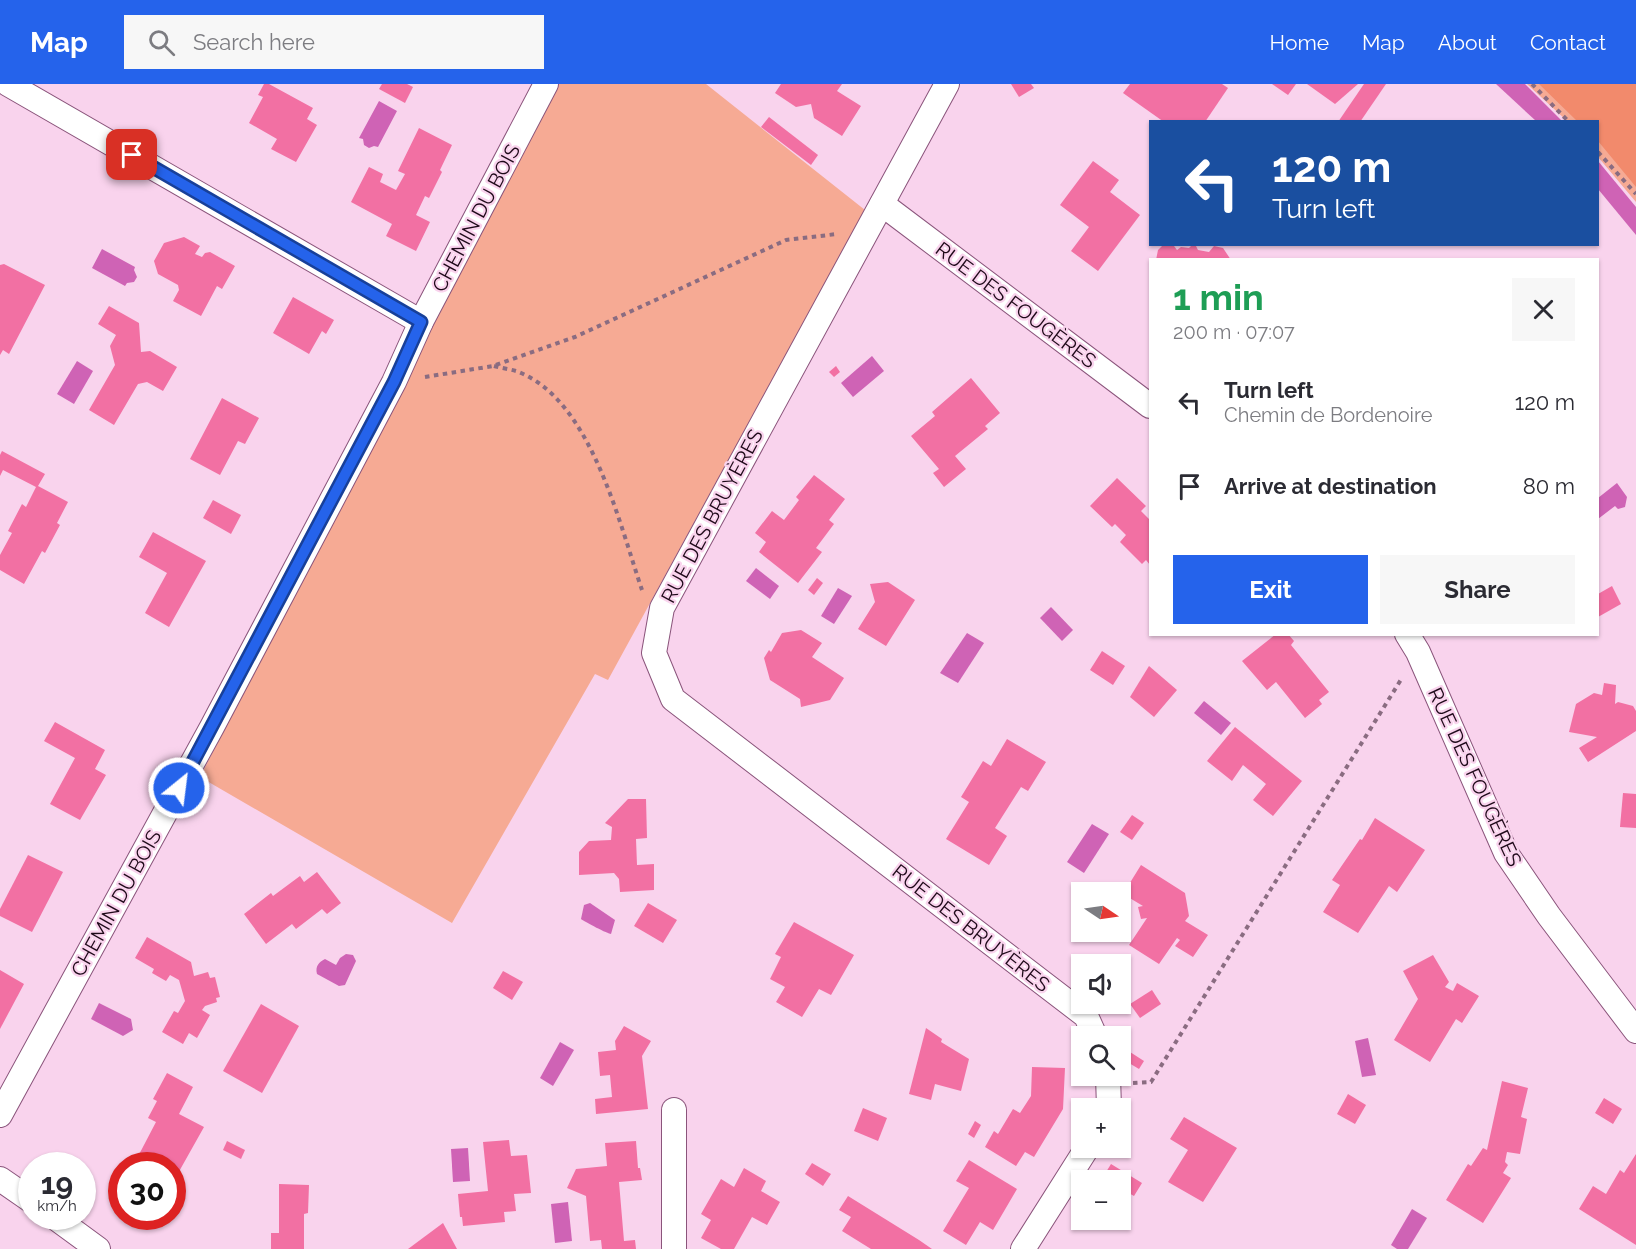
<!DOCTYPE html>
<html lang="en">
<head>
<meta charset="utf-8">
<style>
	body { margin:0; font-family:Raleway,sans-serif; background:#f7f7f7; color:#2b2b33; height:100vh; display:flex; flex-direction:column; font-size:22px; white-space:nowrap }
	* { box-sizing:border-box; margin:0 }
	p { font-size:20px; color:#7c7c81 }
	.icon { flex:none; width:33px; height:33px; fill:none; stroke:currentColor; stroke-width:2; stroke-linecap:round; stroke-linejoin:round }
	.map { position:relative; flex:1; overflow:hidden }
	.sheet { position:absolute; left:1149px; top:174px; width:450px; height:378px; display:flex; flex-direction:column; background:#fff; border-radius:0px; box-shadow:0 2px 4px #0004 }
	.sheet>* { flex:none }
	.guide { position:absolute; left:1149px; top:36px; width:450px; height:126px; border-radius:0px; box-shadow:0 2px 4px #0004; background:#1a4fa0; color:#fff; overflow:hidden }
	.needle { width:39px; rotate:103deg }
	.tools { position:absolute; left:1071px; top:798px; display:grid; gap:12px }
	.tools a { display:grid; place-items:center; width:60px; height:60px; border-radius:0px; background:#fff; box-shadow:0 2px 4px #0004; font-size:30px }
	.speed { position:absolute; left:18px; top:1068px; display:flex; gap:12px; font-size:30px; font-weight:700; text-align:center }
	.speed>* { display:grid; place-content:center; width:78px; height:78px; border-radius:50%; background:#fff; box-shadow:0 2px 4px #0004; line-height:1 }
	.speed small { font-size:15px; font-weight:400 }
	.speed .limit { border:9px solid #d22; background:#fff; color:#111 }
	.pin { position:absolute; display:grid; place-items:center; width:51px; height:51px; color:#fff; margin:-26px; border-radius:12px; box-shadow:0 3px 9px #0006 }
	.me { position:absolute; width:66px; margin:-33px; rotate:29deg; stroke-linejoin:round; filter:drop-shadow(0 0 4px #0008) }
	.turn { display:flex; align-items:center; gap:21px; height:126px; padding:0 24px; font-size:27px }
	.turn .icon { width:78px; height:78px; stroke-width:2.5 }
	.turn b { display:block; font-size:42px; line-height:51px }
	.round { display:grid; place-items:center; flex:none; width:63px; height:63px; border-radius:0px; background:#f7f7f7 }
	.summary { display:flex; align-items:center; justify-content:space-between; height:102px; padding:0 24px }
	h1 { font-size:36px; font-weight:700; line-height:45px; color:#1e9e55 }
	.button { display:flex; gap:12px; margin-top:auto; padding:12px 24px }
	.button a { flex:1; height:69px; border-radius:0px; background:#2563eb; color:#fff; font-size:24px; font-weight:700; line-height:69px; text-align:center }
	.button a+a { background:#f7f7f7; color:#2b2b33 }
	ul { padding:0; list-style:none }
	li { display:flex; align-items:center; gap:18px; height:84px; padding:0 24px }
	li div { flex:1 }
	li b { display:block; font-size:22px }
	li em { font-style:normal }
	header { display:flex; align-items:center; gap:36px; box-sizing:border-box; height:84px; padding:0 30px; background:#2563eb; color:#fff }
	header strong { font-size:28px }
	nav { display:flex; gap:33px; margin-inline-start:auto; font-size:21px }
	.search { width:420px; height:54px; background:#f7f7f7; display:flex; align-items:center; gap:15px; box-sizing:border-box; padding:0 21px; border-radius:0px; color:#7c7c81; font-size:22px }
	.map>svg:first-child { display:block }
	.green { fill:#f6aa94 }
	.forest { fill:#f28a6c }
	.water { fill:#cf63b5 }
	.building { fill:#f270a3 }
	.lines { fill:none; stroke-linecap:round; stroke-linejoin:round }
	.minor-casing { stroke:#8a547b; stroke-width:26 }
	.path { stroke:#8a6c81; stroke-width:4; stroke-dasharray:4.5 4.5; stroke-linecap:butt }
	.minor { stroke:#fff; stroke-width:24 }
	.route-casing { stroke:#184099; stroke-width:15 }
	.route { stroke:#2563eb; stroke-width:10 }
	.labels { text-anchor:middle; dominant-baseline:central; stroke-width:4.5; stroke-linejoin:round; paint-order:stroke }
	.street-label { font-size:20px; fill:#1e0919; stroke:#f9d3ed }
</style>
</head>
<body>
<header>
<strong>Map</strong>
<div class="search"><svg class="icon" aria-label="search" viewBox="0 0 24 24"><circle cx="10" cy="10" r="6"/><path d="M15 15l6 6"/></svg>Search here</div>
<nav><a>Home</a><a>Map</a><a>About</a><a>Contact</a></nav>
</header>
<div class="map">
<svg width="1636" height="1165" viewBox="0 0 1636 1165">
	<rect width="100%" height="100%" fill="#f9d3ed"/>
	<g class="green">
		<path d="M 556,0 L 706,0 L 865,126 L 608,596 L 595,590 L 452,839 L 200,693 Z"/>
		<path d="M 1527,0 L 1636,0 L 1636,118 L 1598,73 L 1598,38 L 1567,37 Z"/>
	</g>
	<path class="forest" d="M 1539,0 L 1636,0 L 1636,103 L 1598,57 L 1598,38 L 1577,37 Z"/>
	<g class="water">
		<path d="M 1496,0 L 1525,0 L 1562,37 L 1536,37 Z"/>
		<path d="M 379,17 L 397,27 L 378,63 L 374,62 L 369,64 L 364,61 L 363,55 L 359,54 Z"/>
		<path d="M 1598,77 L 1636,123 L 1636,151 L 1598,105 Z"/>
		<path d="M 102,165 L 135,183 L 134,186 L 137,193 L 134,198 L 127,199 L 125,202 L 92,184 Z"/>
		<path d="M 872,272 L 884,287 L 853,313 L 841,299 Z"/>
		<path d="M 77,277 L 93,287 L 74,320 L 57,310 Z"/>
		<path d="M 1617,399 L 1627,413 L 1625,423 L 1618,425 L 1615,422 L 1598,435 L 1598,414 Z"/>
		<path d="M 756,484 L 779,502 L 770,515 L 746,497 Z"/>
		<path d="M 838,504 L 852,512 L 834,540 L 821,532 Z"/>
		<path d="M 1051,523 L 1073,546 L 1062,557 L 1040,534 Z"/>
		<path d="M 967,549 L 984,559 L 958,599 L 940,589 Z"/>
		<path d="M 1204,617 L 1231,639 L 1221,651 L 1194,629 Z"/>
		<path d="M 1092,740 L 1109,750 L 1084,789 L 1067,778 Z"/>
		<path d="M 590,819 L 615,836 L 611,850 C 608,850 585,838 581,835 L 584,821 Z"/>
		<path d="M 346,870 L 353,871 L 356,877 L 345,901 L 339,902 L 317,890 C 315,882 319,878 325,875 L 336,881 L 340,874 Z"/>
		<path d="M 99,919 L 131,935 L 133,946 L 123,952 L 91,935 Z"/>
		<path d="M 1368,954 L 1376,991 L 1362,993 L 1355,957 Z"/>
		<path d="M 560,958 L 574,966 L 553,1002 L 540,994 Z"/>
		<path d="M 468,1064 L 470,1097 L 453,1098 L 451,1065 Z"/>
		<path d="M 568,1118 L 572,1157 L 555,1159 L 551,1120 Z"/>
		<path d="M 1412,1125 L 1427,1134 L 1408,1165 L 1397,1165 L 1391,1161 Z"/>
	</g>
	<g class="building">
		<path d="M 264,0 L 269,0 L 313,24 L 307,35 L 317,41 L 296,78 L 271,65 L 277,55 L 249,39 L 263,13 L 258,11 Z"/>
		<path d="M 382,0 L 407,0 L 413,3 L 405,19 L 379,5 Z"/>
		<path d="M 781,0 L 842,0 L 837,7 L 861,22 L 842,52 L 814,34 L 811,20 L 796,23 L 775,9 Z"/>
		<path d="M 1011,0 L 1031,0 L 1034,4 L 1019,13 Z"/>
		<path d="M 1130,0 L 1222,0 L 1228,4 L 1205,38 L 1164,38 L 1123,9 Z"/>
		<path d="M 1272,0 L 1296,0 L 1288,11 Z"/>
		<path d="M 1307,0 L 1358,0 L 1335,20 Z"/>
		<path d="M 1364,0 L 1386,0 L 1360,38 L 1338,38 Z"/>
		<path d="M 769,33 L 818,71 L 811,81 L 761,43 Z"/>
		<path d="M 419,44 L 452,61 L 440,86 L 442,88 L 429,114 L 425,112 L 416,131 L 430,138 L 416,167 L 386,152 L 392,140 L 351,118 L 369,83 L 383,90 L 380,98 L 396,106 L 405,90 L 398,87 Z"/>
		<path d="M 1093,77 L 1119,96 L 1110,108 L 1140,131 L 1098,187 L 1071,167 L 1089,143 L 1060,121 Z"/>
		<path d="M 184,153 L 200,162 L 195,170 L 202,173 L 205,169 L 210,168 L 235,182 L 222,205 L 217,202 L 201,232 L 173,217 L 179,206 L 178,201 L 158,190 L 154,177 L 164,159 Z"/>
		<path d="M 1164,160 L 1174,162 L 1177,166 L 1181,163 L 1189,164 L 1193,160 L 1195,160 L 1198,166 L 1209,168 L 1214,162 L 1223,164 L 1231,176 L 1156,176 L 1158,166 Z"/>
		<path d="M 4,180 L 45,201 L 9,270 L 3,266 L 0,271 L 0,181 Z"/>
		<path d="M 293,213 L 334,236 L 326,250 L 322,247 L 309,270 L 273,249 Z"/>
		<path d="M 109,222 L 139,239 L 141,268 L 150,267 L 177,283 L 163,307 L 147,298 L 138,300 L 114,341 L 89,326 L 115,281 L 110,262 L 116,251 L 98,240 Z"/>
		<path d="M 836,282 L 840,288 L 834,293 L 829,288 Z"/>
		<path d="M 971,294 L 1000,329 L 985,342 L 988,345 L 955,372 L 966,385 L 944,403 L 933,389 L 939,385 L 911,352 L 935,332 L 932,328 Z"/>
		<path d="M 222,314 L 259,334 L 245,360 L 238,357 L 220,391 L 190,375 Z"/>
		<path d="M 2,367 L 45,390 L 38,402 L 68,418 L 57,439 L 60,441 L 45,469 L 42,467 L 24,500 L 0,486 L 0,471 L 12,449 L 8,447 L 22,420 L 26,423 L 36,403 L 3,386 L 0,392 L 0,371 Z"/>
		<path d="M 814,391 L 845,415 L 829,436 L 834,440 L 816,464 L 822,468 L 798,499 L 759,468 L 766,458 L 755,449 L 772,427 L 784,436 L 799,416 L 796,413 Z"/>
		<path d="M 1117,394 L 1146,422 L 1141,427 L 1150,436 L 1150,481 L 1146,476 L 1142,480 L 1120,458 L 1126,451 L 1115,440 L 1112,443 L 1090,422 Z"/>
		<path d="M 213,416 L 241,431 L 231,450 L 203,434 Z"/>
		<path d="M 153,448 L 206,477 L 169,543 L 145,529 L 167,489 L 139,473 Z"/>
		<path d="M 817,494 L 823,499 L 814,511 L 808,506 Z"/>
		<path d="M 888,498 L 915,516 L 886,562 L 858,545 L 875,518 L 870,500 Z"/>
		<path d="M 1612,502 L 1621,520 L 1598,533 L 1598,510 Z"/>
		<path d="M 801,546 L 822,559 L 812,573 L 844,594 L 830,616 L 801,623 L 800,615 L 770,596 L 764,574 L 769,566 L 771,568 L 782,549 Z"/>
		<path d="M 1276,550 L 1288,550 L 1294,557 L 1291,561 L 1329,608 L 1319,616 L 1322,620 L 1305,634 L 1276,598 L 1267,606 L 1242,577 Z"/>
		<path d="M 1102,567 L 1125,582 L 1113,601 L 1090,586 Z"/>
		<path d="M 1149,582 L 1177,606 L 1154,633 L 1130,613 Z"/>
		<path d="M 1604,599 L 1616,601 L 1615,620 L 1618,618 L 1633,622 L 1636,627 L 1636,647 L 1588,678 L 1579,664 L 1597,653 L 1569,648 L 1576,620 L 1594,609 L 1602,611 Z"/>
		<path d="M 55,638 L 105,666 L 95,685 L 106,691 L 80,736 L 50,720 L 75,674 L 44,657 Z"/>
		<path d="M 1235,643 L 1302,697 L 1273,732 L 1253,716 L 1266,700 L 1243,681 L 1232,697 L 1207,677 Z"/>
		<path d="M 1007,655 L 1046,678 L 1028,707 L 1021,703 L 995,744 L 1007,752 L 989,781 L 946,755 L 969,718 L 961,713 L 983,677 L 991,682 Z"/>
		<path d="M 1623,709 L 1636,710 L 1636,744 L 1620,743 Z"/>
		<path d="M 628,715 L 646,715 L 647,754 L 636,755 L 637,781 L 654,780 L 654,806 L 620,808 L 619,795 L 614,789 L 579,791 L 579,768 L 589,757 L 611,756 L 612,743 L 605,739 Z"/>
		<path d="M 1132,731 L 1144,739 L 1132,756 L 1120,748 Z"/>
		<path d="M 1375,734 L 1425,766 L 1397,808 L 1389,802 L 1358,849 L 1323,828 L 1340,801 L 1332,796 L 1360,755 L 1362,756 Z"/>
		<path d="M 28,771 L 63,788 L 32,848 L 0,832 L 0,825 Z"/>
		<path d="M 1141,781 L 1185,809 L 1189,832 L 1185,837 L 1208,851 L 1193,873 L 1175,862 L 1180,856 L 1177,854 L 1159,880 L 1129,861 L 1147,834 L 1141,835 L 1138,823 L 1143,822 L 1123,810 Z"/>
		<path d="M 317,788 L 341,819 L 327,830 L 322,825 L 296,845 L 292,840 L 266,860 L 244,830 L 271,809 L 273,812 L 300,792 L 304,798 Z"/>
		<path d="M 648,819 L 677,836 L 663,859 L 634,842 Z"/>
		<path d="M 794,838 L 854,871 L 831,911 L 819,905 L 802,933 L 776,918 L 785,903 L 770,895 L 781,873 L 775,870 Z"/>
		<path d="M 147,853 L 191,878 L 194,892 L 208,888 L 210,894 L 215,893 L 220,913 L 216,914 L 217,918 L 205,922 L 202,926 L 210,931 L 197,954 L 189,949 L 183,960 L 162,948 L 174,927 L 178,929 L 185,917 L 179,896 L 170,891 L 166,897 L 152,889 L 154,885 L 135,874 Z"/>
		<path d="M 1433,871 L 1449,898 L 1445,903 L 1453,907 L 1457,899 L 1479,912 L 1462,939 L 1456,935 L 1430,978 L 1394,956 L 1418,915 L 1403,887 Z"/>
		<path d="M 0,886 L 24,900 L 0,945 Z"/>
		<path d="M 503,887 L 523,898 L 512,916 L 493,904 Z"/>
		<path d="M 1152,906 L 1161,920 L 1140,934 L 1130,920 Z"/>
		<path d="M 261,920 L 299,942 L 262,1009 L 223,987 Z"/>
		<path d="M 624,942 L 651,957 L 642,972 L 648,1025 L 596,1030 L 595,1015 L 612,1013 L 610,991 L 600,992 L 598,968 L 616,966 L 615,957 Z"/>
		<path d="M 926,944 L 942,955 L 941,958 L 969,975 L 961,1007 L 935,1000 L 931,1016 L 909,1010 Z"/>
		<path d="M 1130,968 L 1144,977 L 1139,985 L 1124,976 Z"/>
		<path d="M 1032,983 L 1065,984 L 1063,1025 L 1034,1073 L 1025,1068 L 1016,1082 L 985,1063 L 994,1047 L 998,1050 L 1013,1025 L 1020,1029 L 1031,1012 Z"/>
		<path d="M 167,989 L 193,1003 L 179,1030 L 204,1043 L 172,1100 L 172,1082 L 133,1082 L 156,1038 L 148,1034 L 157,1017 L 153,1015 Z"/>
		<path d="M 1502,997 L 1528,1004 L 1521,1033 L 1527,1035 L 1520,1070 L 1507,1068 L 1505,1078 L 1508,1081 L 1503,1089 L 1511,1094 L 1483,1139 L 1446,1116 L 1468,1080 L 1471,1082 L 1483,1064 L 1487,1066 Z"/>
		<path d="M 1348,1010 L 1366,1021 L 1355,1040 L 1337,1030 Z"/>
		<path d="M 1604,1014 L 1622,1025 L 1613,1040 L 1595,1029 Z"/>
		<path d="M 863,1024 L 887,1034 L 878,1057 L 854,1047 Z"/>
		<path d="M 1184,1033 L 1237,1064 L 1203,1118 L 1168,1098 L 1188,1066 L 1170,1055 Z"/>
		<path d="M 975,1037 L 981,1041 L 974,1054 L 968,1050 Z"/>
		<path d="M 509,1056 L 511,1072 L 527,1071 L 531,1109 L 514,1110 L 516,1127 L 504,1128 L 505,1138 L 463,1142 L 462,1133 L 460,1133 L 458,1110 L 488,1107 L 483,1058 Z"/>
		<path d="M 227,1057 L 245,1066 L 241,1075 L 223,1066 Z"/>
		<path d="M 636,1057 L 638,1084 L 640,1084 L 642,1096 L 619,1098 L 624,1157 L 635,1156 L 636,1165 L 602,1165 L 601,1156 L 590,1157 L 586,1112 L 567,1104 L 576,1085 L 607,1082 L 605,1059 Z"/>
		<path d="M 1636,1070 L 1636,1161 L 1579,1125 L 1593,1102 L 1606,1110 L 1620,1086 L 1624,1089 Z"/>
		<path d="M 969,1076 L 1017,1105 L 993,1146 L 980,1138 L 966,1161 L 943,1147 L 969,1104 L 956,1097 Z"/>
		<path d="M 812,1079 L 831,1090 L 823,1102 L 805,1090 Z"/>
		<path d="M 1111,1080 L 1142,1099 L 1134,1112 L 1120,1104 L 1120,1096 L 1109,1096 L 1103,1093 Z"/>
		<path d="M 744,1084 L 766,1097 L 761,1107 L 780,1118 L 767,1141 L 752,1133 L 734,1165 L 721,1165 L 701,1154 L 711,1136 L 701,1130 L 721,1095 L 734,1103 Z"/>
		<path d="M 279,1100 L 309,1101 L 308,1129 L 304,1130 L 304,1165 L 271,1165 L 271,1149 L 279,1149 Z"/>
		<path d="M 848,1112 L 919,1156 L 932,1165 L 871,1165 L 842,1147 L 851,1133 L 839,1126 Z"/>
		<path d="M 443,1139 L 457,1165 L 408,1165 Z"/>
	</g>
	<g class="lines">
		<defs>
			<g id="minor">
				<path d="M 8,0 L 421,238"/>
				<path d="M 947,0 L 662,524 L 654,569 L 673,615 L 1086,932 L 1095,952"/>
				<path d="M 882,120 L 1150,322"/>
				<path d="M 1407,550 L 1418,568 L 1506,769 L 1549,832 L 1636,947"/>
				<path d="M 1108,992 L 1109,1024"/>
				<path d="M 674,1026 L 674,1165"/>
				<path d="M 0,1031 L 212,643 L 394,298 L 421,238 L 546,0"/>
				<path d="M 0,1095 L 32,1117"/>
				<path d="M 53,1132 L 98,1165"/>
				<path d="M 1023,1165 L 1087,1064"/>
			</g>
		</defs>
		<use href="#minor" class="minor-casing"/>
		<g class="path">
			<path d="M 1532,0 L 1569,38"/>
			<path d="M 1598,68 L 1636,110"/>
			<path d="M 494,282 C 501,284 509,285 516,287 C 591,314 619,439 642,506"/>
			<path d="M 425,293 L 493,282 L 575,253 L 786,156 L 837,150"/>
			<path d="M 1133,999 L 1151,998 L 1402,594"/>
		</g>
		<use href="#minor" class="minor"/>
	</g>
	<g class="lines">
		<defs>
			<path id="route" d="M 132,71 L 421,238 L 394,298 L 179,704"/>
		</defs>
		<use href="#route" class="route-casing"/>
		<use href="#route" class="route"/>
	</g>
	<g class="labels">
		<g class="street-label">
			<text transform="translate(476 134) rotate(-62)">CHEMIN DU BOIS</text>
			<text transform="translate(1016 221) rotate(37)">RUE DES FOUGÈRES</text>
			<text transform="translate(712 432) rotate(-62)">RUE DES BRUYÈRES</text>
			<text transform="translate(1475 693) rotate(65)">RUE DES FOUGÈRES</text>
			<text transform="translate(116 819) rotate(-61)">CHEMIN DU BOIS</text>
			<text transform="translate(971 844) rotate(38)">RUE DES BRUYÈRES</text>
		</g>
	</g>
</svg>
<div class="tools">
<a><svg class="needle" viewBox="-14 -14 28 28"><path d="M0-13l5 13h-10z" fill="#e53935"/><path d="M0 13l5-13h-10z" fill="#7c7c81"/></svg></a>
<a><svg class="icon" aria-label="sound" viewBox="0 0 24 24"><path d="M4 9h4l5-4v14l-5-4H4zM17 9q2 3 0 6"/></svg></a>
<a><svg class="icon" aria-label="search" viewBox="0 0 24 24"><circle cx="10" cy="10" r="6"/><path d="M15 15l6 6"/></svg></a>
<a>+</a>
<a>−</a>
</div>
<div class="speed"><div>19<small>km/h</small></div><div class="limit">30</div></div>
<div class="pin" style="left:132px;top:71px;background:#d93025"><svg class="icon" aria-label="arrive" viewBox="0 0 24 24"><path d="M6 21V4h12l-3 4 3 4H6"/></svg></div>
<svg class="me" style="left:179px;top:704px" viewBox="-20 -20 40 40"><circle r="17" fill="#2563eb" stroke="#fff" stroke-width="3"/><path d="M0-11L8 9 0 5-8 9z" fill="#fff"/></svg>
<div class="guide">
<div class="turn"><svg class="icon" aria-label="left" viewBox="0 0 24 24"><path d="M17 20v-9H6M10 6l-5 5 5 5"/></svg><div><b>120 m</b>Turn left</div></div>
</div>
<section class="sheet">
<div class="summary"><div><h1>1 min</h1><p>200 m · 07:07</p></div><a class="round"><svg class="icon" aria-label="close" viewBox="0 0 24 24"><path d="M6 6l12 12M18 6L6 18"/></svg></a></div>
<ul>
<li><svg class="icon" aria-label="left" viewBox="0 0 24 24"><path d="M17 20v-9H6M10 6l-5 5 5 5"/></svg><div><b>Turn left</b><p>Chemin de Bordenoire</p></div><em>120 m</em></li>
<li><svg class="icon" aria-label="arrive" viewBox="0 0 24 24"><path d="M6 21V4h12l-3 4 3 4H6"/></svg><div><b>Arrive at destination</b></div><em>80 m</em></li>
</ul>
<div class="button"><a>Exit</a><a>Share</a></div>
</section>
</div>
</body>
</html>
